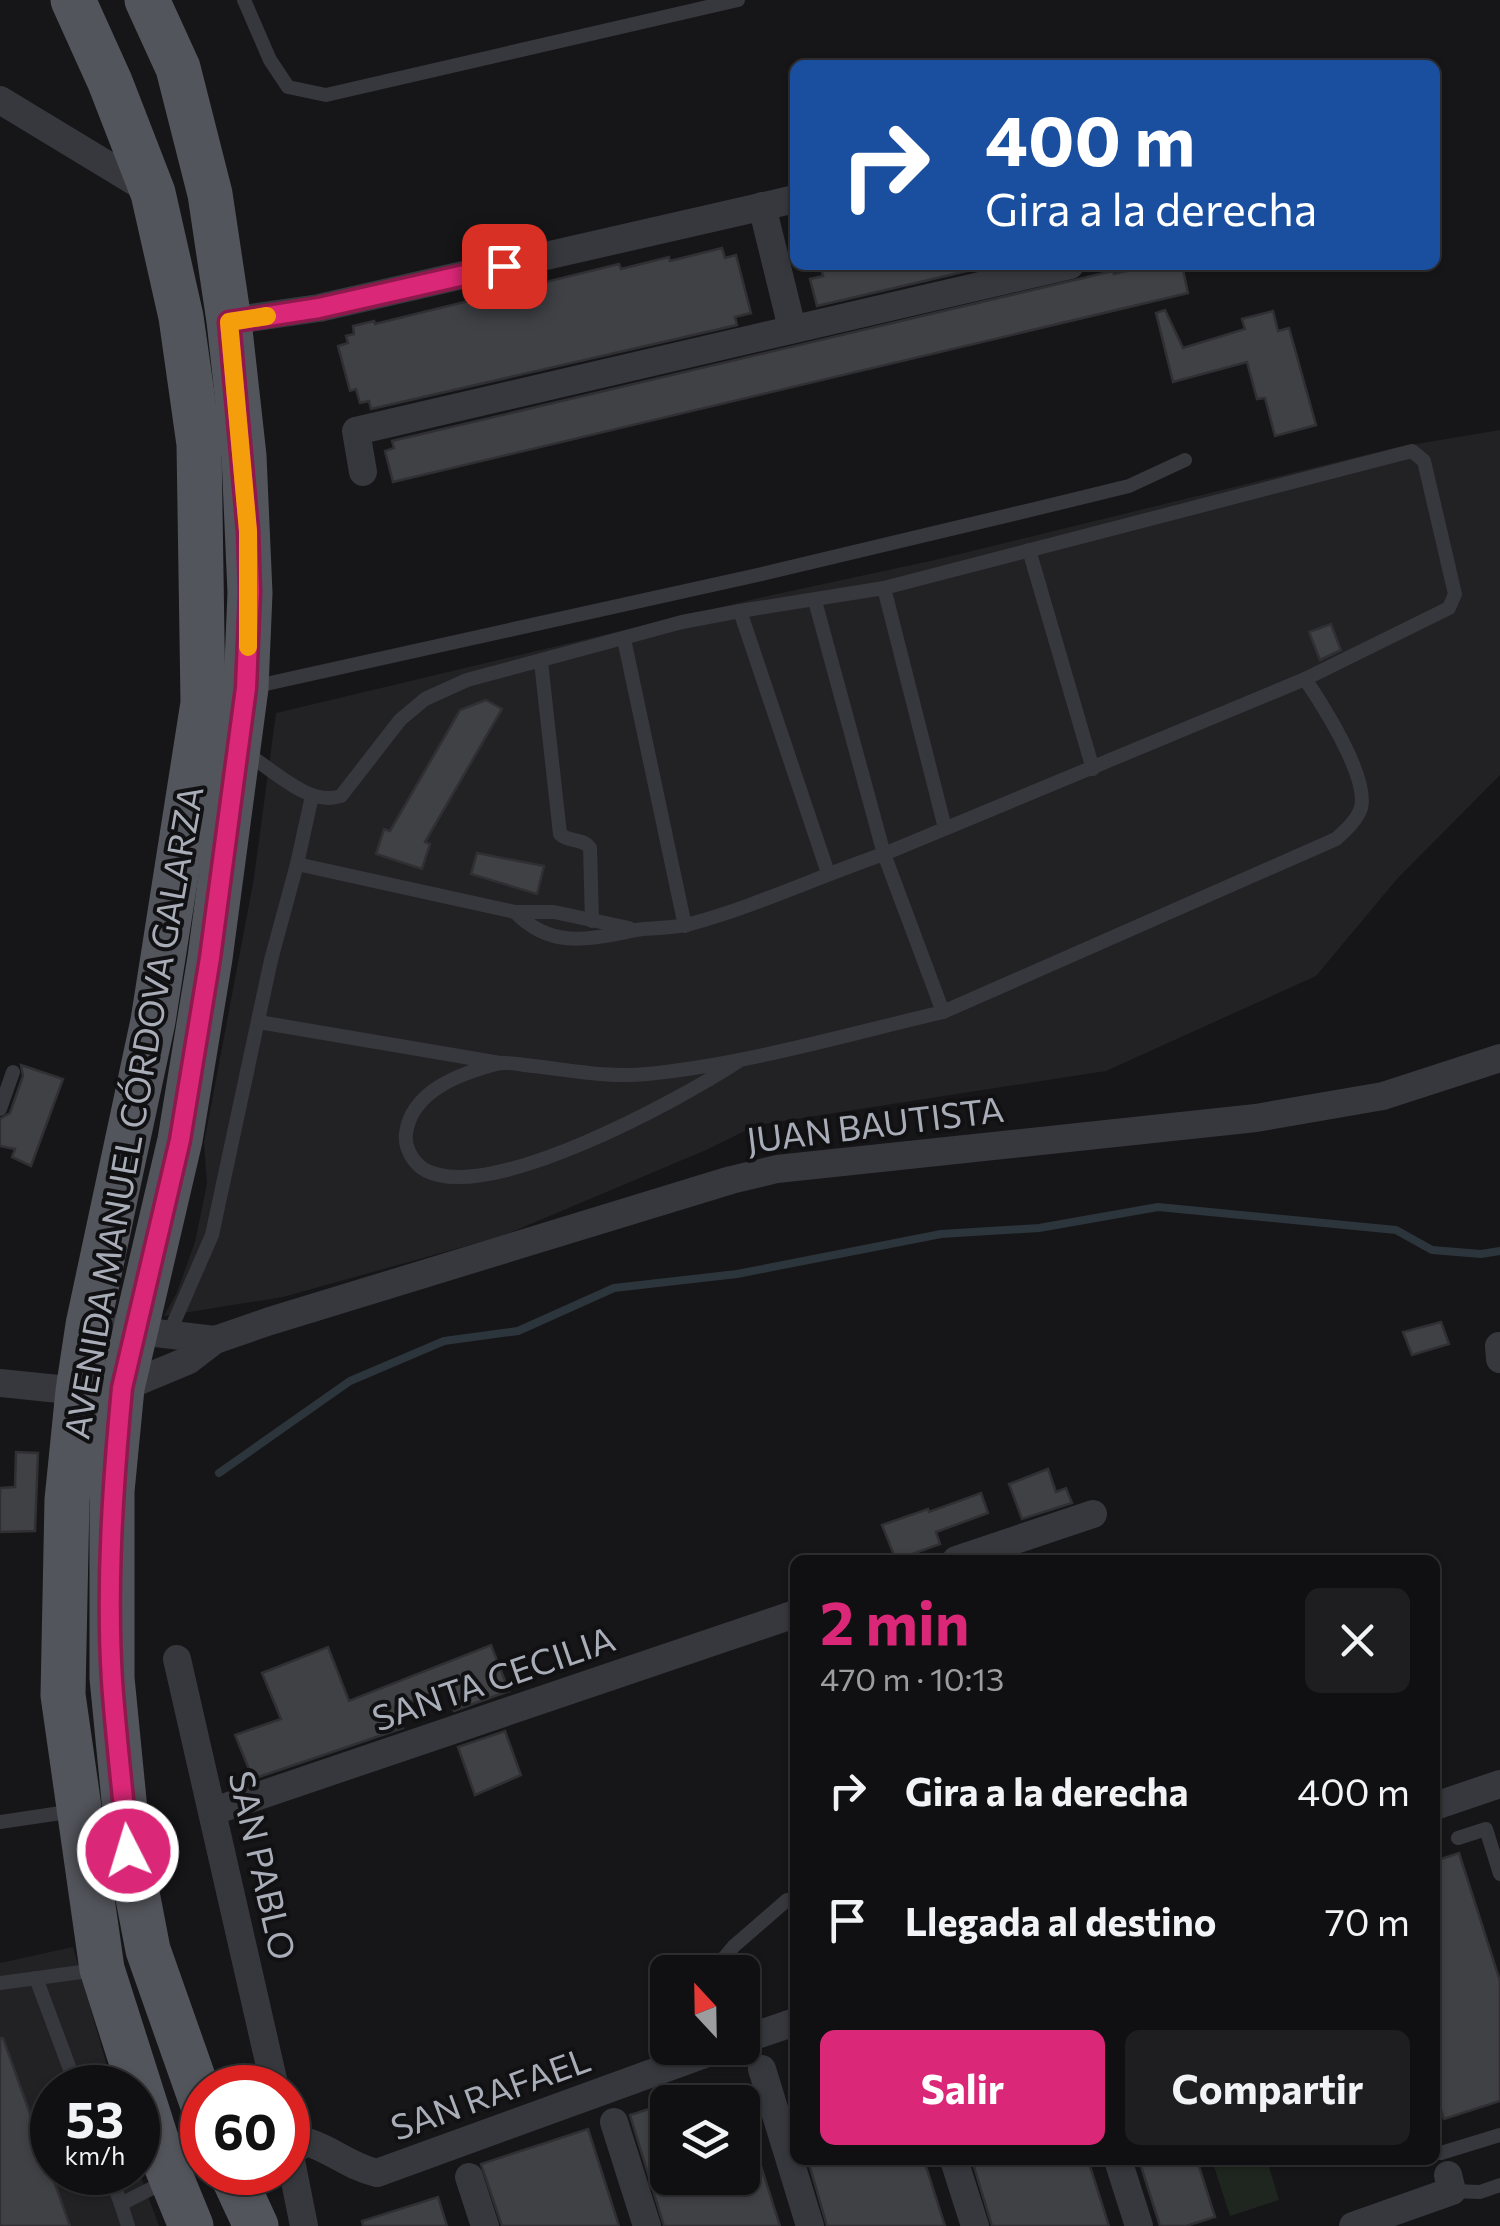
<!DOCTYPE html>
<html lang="es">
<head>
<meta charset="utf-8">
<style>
	body { margin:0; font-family:Commissioner,sans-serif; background:#1e1e20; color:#f1f3f6; height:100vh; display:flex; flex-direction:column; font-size:38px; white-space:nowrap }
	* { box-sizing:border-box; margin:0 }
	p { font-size:32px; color:#9c9d9f }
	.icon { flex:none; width:55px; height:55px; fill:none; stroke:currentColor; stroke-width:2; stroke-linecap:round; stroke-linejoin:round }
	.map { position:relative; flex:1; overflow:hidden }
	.panel { position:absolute; left:790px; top:1555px; width:650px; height:610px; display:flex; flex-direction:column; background:#101012; border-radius:15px; box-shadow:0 2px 8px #0004,0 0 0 2px #303032 }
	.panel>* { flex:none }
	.hud { position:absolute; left:790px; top:60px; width:650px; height:210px; border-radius:15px; box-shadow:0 2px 8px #0004,0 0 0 2px #303032; background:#1a4fa0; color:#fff; overflow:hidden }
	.needle { width:65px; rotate:338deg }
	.tools { position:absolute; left:650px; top:1955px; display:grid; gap:20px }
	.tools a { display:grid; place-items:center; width:110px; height:110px; border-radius:15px; background:#101012; box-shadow:0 2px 8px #0004,0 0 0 2px #303032; font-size:50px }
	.speed { position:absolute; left:30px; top:2065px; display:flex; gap:20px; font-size:50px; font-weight:700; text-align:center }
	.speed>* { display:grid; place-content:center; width:130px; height:130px; border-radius:50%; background:#101012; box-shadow:0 2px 8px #0004,0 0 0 2px #303032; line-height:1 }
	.speed small { font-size:25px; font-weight:400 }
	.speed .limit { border:15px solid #d22; background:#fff; color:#111 }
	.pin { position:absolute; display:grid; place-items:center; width:85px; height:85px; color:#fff; margin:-42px; border-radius:20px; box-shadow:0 5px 15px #0006 }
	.me { position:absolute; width:110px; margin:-55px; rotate:355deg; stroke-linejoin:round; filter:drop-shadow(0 0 8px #0008) }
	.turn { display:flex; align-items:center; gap:35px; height:210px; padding:0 30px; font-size:45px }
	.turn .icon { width:130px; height:130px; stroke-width:2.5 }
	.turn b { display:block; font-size:70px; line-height:85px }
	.round { display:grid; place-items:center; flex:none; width:105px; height:105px; border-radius:15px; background:#1e1e20 }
	.summary { display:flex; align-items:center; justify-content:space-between; height:170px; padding:0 30px }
	h1 { font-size:60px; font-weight:700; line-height:75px; color:#db2777 }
	.action { display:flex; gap:20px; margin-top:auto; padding:20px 30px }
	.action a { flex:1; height:115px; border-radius:15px; background:#db2777; color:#fff; font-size:40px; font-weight:700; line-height:115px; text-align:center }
	.action a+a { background:#1e1e20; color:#f1f3f6 }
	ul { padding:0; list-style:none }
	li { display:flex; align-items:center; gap:30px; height:130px; padding:0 30px }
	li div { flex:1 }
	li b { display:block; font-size:38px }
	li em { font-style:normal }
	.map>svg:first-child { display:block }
	.built { fill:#222225 }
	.green { fill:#1e261f }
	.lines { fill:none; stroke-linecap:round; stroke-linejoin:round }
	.stream { stroke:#2c353c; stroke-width:8 }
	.building { fill:#404145; stroke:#303034; stroke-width:2.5 }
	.lane { stroke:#37383d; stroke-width:14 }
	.street { stroke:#37383d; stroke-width:28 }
	.primary { stroke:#53555c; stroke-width:45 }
	.route-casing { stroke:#8e194d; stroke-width:25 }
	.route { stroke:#db2777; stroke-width:18 }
	.slow { stroke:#f59e0b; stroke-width:18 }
	.labels { text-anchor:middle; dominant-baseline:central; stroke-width:8; stroke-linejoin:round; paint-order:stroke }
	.street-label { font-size:35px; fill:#a8adb8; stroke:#111113 }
</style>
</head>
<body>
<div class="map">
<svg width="1500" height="2226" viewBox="0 0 1500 2226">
	<rect width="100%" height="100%" fill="#161618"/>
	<g class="built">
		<path d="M 1500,430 L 1500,775 L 1397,879 L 1316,976 L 1106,1071 L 757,1125 L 706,1150 L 502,1236 L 283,1297 L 164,1316 L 177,1292 L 195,1242 L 207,1184 L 204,1143 L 254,878 L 276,713 L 763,597 L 935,560 L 1398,447 Z"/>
		<path d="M 73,1947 L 113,2087 L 52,2088 L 52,2172 L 138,2172 L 138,2169 L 159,2226 L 0,2226 L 0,1963 Z"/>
	</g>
	<path class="green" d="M 1212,2160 L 1267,2160 L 1279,2200 L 1230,2216 Z"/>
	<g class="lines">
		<path class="stream" d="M 219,1473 L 350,1381 L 444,1341 L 518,1331 L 614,1288 L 737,1274 L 941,1234 L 1039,1228 L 1158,1207 L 1396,1230 L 1432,1250 L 1481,1254 L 1500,1251"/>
	</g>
	<g class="building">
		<path d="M 722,248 L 725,258 L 736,255 L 751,313 L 735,317 L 737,325 L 371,409 L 369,401 L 360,403 L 356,389 L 350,391 L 338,346 L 348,343 L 346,336 L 354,334 L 353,326 L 374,321 L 375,324 L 619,264 L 621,269 L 669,257 L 670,261 Z"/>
		<path d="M 820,265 L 993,265 L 817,306 L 810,279 L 823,276 Z"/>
		<path d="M 1153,265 L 1182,265 L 1188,293 L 393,482 L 385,451 L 394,448 L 392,441 L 1113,271 L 1114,274 Z"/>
		<path d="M 1165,310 L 1183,348 L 1245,329 L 1242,319 L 1273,311 L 1278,331 L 1289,328 L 1316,425 L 1275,436 L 1265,398 L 1257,399 L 1247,362 L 1173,382 L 1156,313 Z"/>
		<path d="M 1331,624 L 1341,650 L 1320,660 L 1309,632 Z"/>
		<path d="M 486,700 L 502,709 L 425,842 L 430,844 L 422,869 L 376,854 L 384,829 L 390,831 L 460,710 Z"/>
		<path d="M 477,853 L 544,866 L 537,894 L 471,874 Z"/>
		<path d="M 21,1065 L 63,1079 L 31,1166 L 12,1157 L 15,1149 L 0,1146 L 0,1119 L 10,1113 L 23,1076 Z"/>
		<path d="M 1441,1322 L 1449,1344 L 1412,1355 L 1403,1332 Z"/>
		<path d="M 16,1452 L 38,1453 L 35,1531 L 0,1532 L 0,1488 L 15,1487 Z"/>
		<path d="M 1048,1469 L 1056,1492 L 1066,1488 L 1072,1503 L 1022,1519 L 1009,1484 Z"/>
		<path d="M 981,1493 L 988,1513 L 936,1532 L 940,1544 L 896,1560 L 882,1525 L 928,1509 L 929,1512 Z"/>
		<path d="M 491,1645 L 509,1691 L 454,1711 L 445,1688 L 395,1708 L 403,1728 L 253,1779 L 235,1735 L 281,1719 L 262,1673 L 328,1647 L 349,1701 Z"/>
		<path d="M 505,1731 L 521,1775 L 475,1795 L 458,1747 Z"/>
		<path d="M 1459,1853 L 1500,1981 L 1500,2101 L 1444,2119 L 1435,2092 L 1435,1861 Z"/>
		<path d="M 0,2038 L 3,2038 L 70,2226 L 0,2226 Z"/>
		<path d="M 668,2103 L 668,2178 L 742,2178 L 742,2123 L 747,2122 L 780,2226 L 664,2226 L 630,2115 Z"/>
		<path d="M 588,2129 L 619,2226 L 502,2226 L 481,2164 Z"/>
		<path d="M 808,2160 L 924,2160 L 945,2226 L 827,2226 Z"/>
		<path d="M 972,2160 L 1088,2160 L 1109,2226 L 992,2226 Z"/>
		<path d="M 1139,2160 L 1197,2160 L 1215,2217 L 1186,2226 L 1160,2226 Z"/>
		<path d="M 438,2197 L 447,2226 L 363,2226 L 362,2221 Z"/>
	</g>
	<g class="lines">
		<g class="lane">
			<path d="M 244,0 L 270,60 L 288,87 L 326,95 L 738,0"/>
			<path d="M 1029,550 L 1093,769"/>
			<path d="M 884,588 L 945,828"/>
			<path d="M 740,611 L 884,588 L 1412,451 L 1424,461 L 1455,594 L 1449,608 L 1305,679"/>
			<path d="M 624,639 L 685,926"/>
			<path d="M 541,662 L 560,834 C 569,843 582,837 590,848 L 592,921"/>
			<path d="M 252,687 L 762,574 L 1043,507 L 1129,486 L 1185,460"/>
			<path d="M 247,754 C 274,770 309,807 341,796 L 400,720 L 425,699 L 467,680 L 682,622 L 740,611 L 828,873"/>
			<path d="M 297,864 L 312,796"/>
			<path d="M 515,912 C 552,950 589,939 636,930 C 654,927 672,929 690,924 C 757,906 819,876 884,854 L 1305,679 C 1322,704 1369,777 1361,808 C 1357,820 1346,830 1336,839 L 943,1012 L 884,854 L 815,601"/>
			<path d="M 259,1022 L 500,1063"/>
			<path d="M 739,1061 C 681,1099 489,1205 425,1170 C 413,1163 404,1147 406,1133 C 412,1091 459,1074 496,1064 C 507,1061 522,1065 533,1066 C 570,1070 609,1078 647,1074 C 747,1064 845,1035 943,1012"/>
			<path d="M 0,1109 L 13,1072"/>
			<path d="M 168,1336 L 212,1235 L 271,960 L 297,864 L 515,912 L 554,912 L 629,928"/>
			<path d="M 0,1822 L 74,1811"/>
			<path d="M 1458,1838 L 1486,1829 L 1500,1874"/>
			<path d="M 712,1972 L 734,1946 L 787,1900"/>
			<path d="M 36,1978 L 77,2088"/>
			<path d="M 0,1983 L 96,1970"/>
			<path d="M 1441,2153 L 1500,2135"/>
			<path d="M 109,2172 L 121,2204 L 166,2181"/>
			<path d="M 1452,2191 L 1480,2192 L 1500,2185"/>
			<path d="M 121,2204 L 128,2226"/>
		</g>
		<g class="street">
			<path d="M 0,100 L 152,192"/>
			<path d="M 762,206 L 792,328"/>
			<path d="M 229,321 L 319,308 L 795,199"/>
			<path d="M 363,472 L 356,431 L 1070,265"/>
			<path d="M 88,1325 L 215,1340"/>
			<path d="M 1499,1346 L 1500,1359"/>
			<path d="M 0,1383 L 78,1391 L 122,1388 L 189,1360 L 215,1340 L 270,1321 L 731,1180 L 777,1169 L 1256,1118 L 1383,1096 L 1500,1058"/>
			<path d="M 956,1560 L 1093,1514"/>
			<path d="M 177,1659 L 275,2088"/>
			<path d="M 1435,1806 L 1500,1784"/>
			<path d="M 214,1811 L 795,1614"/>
			<path d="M 742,2040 L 795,2022"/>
			<path d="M 762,2069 L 810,2226"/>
			<path d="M 614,2122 L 647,2226"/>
			<path d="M 288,2146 L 304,2226"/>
			<path d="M 289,2152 L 307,2142 C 333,2150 350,2167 377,2173 L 721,2048"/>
			<path d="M 954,2160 L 975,2226"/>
			<path d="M 1118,2160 L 1139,2226"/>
			<path d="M 469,2177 L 485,2226"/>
			<path d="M 1353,2226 L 1452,2191 L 1448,2175"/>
		</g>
		<g class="primary">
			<path d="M 73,0 L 110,82 L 153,193 L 181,317 L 199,444 L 203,703 L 153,1021 L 88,1325 L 78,1391 L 67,1500 L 63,1695 L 102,1969 L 159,2148 L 191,2226"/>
			<path d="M 147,0 L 178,68 L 210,194 L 229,321 L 244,456 L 250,593 L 246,688 L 210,958 L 180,1140 L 122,1388 L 112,1491 L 112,1678 L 129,1851 L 148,1950 L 202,2103"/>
			<path d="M 231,2172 L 256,2226"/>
		</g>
	</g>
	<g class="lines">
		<defs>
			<path id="route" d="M 128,1851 C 123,1794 116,1738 112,1681 C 106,1584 113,1484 122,1388 L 180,1140 L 210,958 L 246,688 L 250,592 L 248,531 L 229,322 L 319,308 L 504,266"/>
		</defs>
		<use href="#route" class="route-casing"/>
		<use href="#route" class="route"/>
		<path class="slow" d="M 248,647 L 248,531 L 229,322 L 267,316"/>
	</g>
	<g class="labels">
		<g class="street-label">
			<text transform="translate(132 1112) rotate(-80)">AVENIDA MANUEL CÓRDOVA GALARZA</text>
			<text transform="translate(875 1123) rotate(-7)">JUAN BAUTISTA</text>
			<text transform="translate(493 1677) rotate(-19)">SANTA CECILIA</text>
			<text transform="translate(264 1865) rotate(77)">SAN PABLO</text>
			<text transform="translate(490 2092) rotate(-20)">SAN RAFAEL</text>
		</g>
	</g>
</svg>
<div class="tools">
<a><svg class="needle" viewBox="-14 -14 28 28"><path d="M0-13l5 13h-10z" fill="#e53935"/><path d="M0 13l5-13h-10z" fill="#9c9d9f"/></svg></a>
<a><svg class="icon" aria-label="layers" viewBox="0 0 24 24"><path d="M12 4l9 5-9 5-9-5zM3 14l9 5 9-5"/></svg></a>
</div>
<div class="speed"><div>53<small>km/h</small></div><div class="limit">60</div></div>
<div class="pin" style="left:504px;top:266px;background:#d93025"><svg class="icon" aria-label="arrive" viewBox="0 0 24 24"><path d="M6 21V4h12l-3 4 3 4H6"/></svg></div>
<svg class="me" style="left:128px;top:1851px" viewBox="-20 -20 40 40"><circle r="17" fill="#db2777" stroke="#fff" stroke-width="3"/><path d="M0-11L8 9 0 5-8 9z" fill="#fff"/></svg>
<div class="hud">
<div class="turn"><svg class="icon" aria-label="right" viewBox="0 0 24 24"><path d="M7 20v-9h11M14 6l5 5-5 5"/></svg><div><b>400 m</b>Gira a la derecha</div></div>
</div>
<section class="panel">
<div class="summary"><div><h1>2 min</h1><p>470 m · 10:13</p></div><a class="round"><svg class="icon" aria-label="close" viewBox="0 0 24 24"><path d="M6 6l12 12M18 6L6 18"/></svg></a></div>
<ul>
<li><svg class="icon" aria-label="right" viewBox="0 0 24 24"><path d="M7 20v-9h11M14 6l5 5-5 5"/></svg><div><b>Gira a la derecha</b></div><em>400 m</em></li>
<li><svg class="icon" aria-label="arrive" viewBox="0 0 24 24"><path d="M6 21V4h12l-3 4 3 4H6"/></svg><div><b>Llegada al destino</b></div><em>70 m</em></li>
</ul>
<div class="action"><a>Salir</a><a>Compartir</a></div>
</section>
</div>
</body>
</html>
